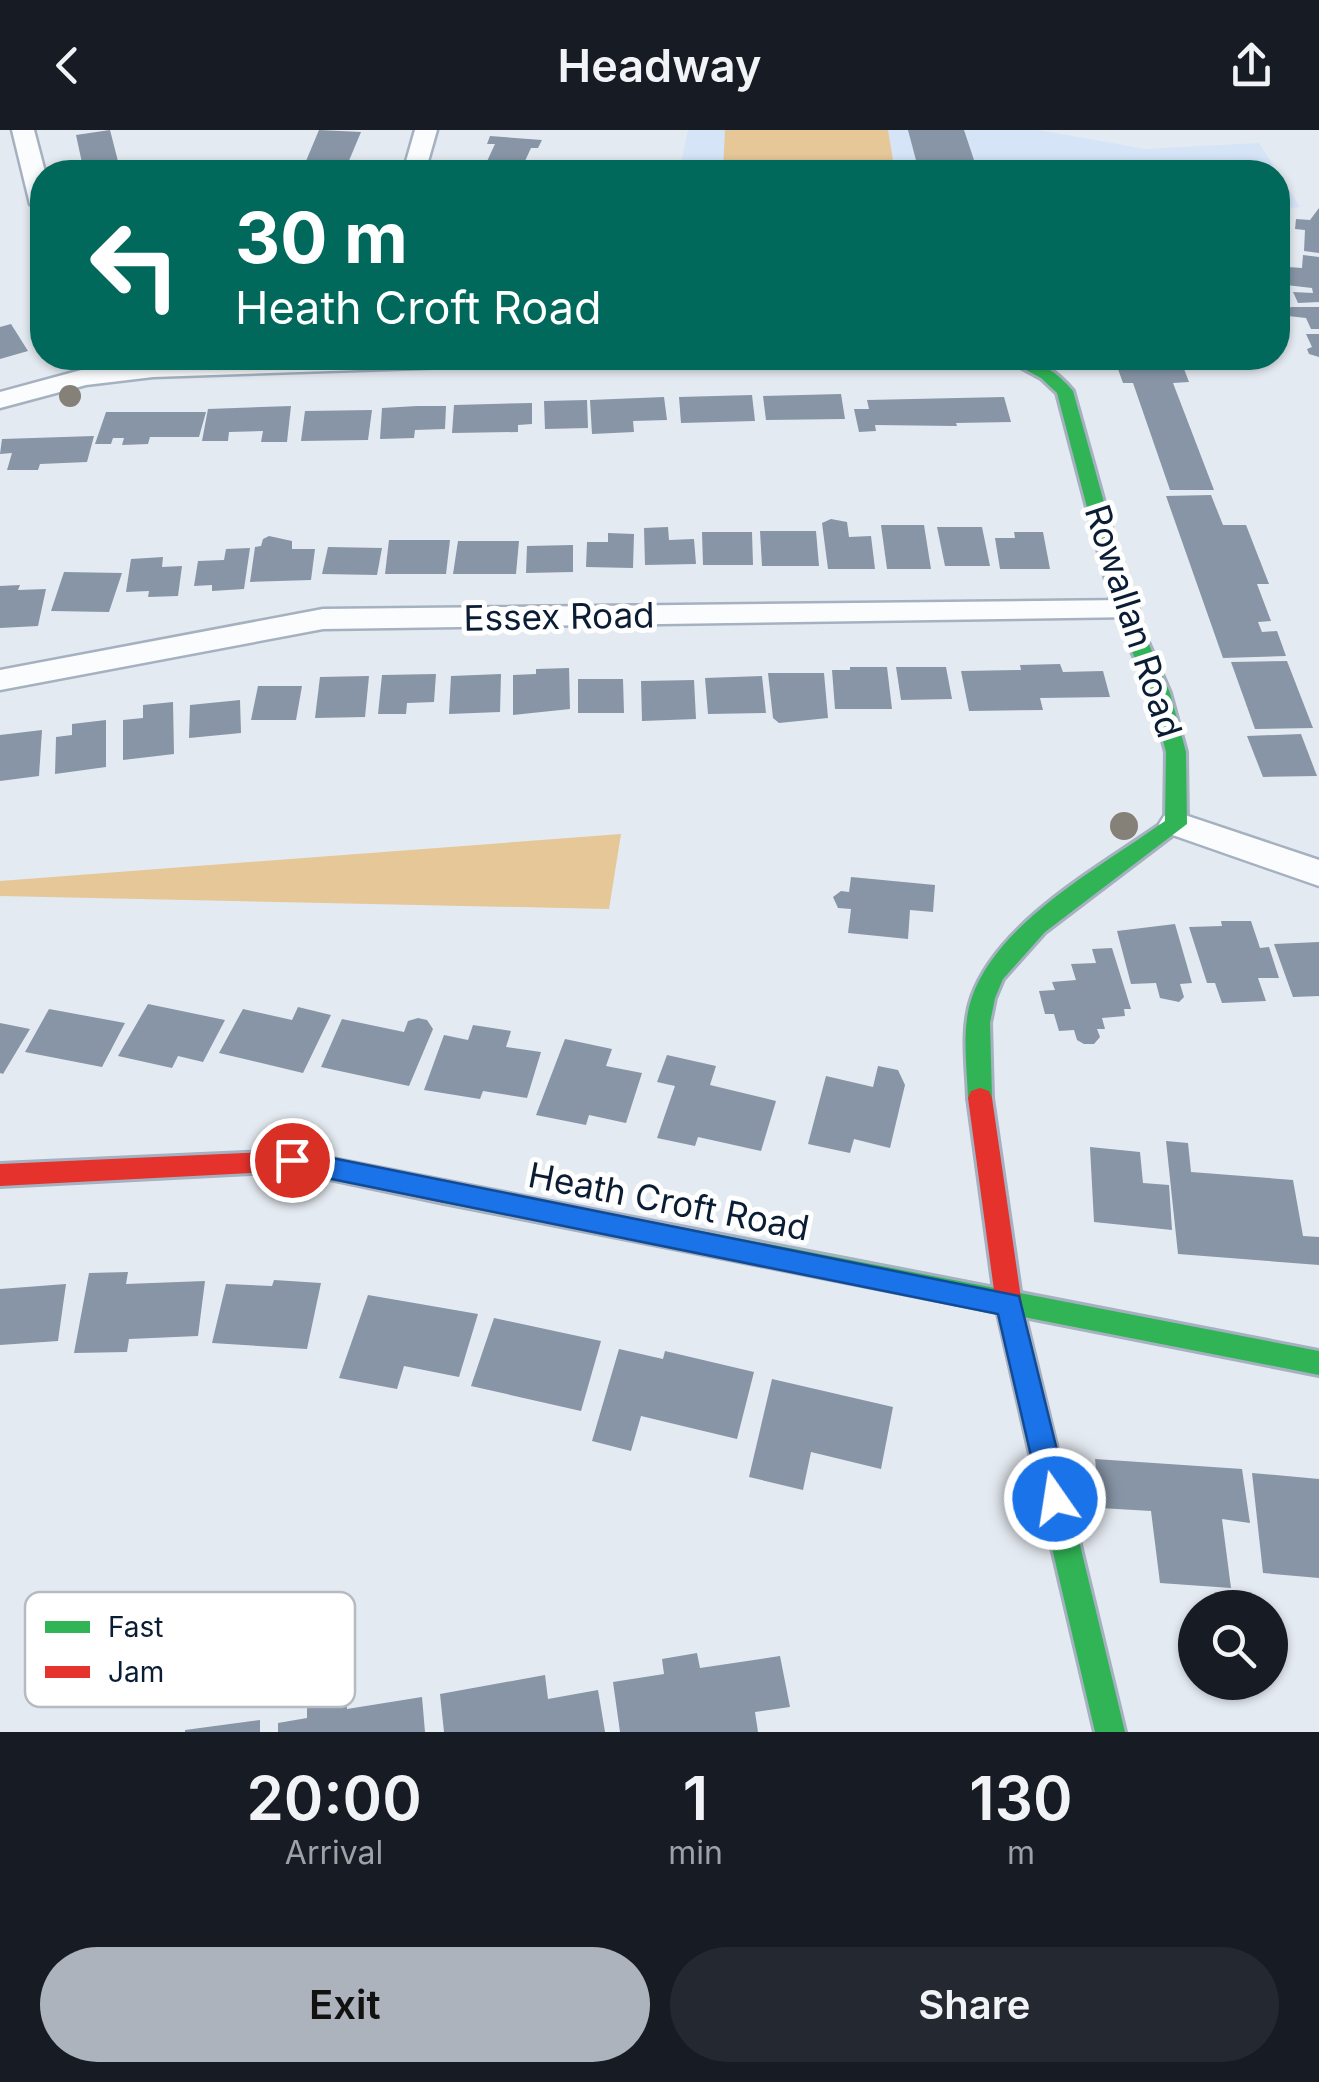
<!DOCTYPE html>
<html lang="en">
<head>
<meta charset="utf-8">
<style>
	body { margin:0; font-family:Inter,sans-serif; background:#242831; color:#f1f3f6; height:100vh; display:flex; flex-direction:column; font-size:38px; white-space:nowrap }
	* { box-sizing:border-box; margin:0 }
	p { font-size:32px; color:#9ea1a6 }
	.icon { flex:none; width:55px; height:55px; fill:none; stroke:currentColor; stroke-width:2; stroke-linecap:round; stroke-linejoin:round }
	.map { position:relative; height:1602px; overflow:hidden }
	.details { display:flex; flex-direction:column; background:#171b24; flex:1 }
	.details>* { flex:none }
	.banner { position:absolute; left:30px; top:30px; width:1260px; height:210px; border-radius:40px; box-shadow:0 2px 8px #0004; background:#00695c; color:#fff; overflow:hidden }
	.controls { position:absolute; left:1178px; top:1460px; display:grid; gap:20px }
	.controls a { display:grid; place-items:center; width:110px; height:110px; border-radius:50%; background:#171b24; box-shadow:0 2px 8px #0004; font-size:50px }
	.pin { position:absolute; display:grid; place-items:center; width:85px; height:85px; color:#fff; margin:-42px; border:5px solid #fff; border-radius:50%; box-shadow:0 2px 10px #0007 }
	.me { position:absolute; width:110px; margin:-55px; rotate:347deg; stroke-linejoin:round; filter:drop-shadow(0 0 8px #0008) }
	.turn { display:flex; align-items:center; gap:35px; height:210px; padding:0 40px; font-size:45px }
	.turn .icon { width:130px; height:130px; stroke-width:2.5 }
	.turn b { display:block; font-size:70px; line-height:85px }
	.eta { display:flex; justify-content:space-evenly; align-items:center; height:170px; text-align:center }
	.eta b { font-size:60px; font-weight:600; line-height:70px }
	.action { display:flex; gap:20px; margin-top:auto; padding:20px 40px }
	.action a { flex:1; height:115px; border-radius:60px; background:#acb3bd; color:#111; font-size:40px; font-weight:600; line-height:115px; text-align:center }
	.action a+a { background:#242831; color:#f1f3f6 }
	header { display:flex; justify-content:space-between; align-items:center; height:130px; padding:0 40px; background:#171b24; font-size:45px; font-weight:600 }
	.map>svg:first-child { display:block }
	.built { fill:#d6e4f8 }
	.green { fill:#e6c798 }
	.building { fill:#8795a6 }
	.lines { fill:none; stroke-linecap:round; stroke-linejoin:round }
	.street-casing { stroke:#a5b1c0; stroke-width:5 }
	.fast-casing { stroke:#a5b1c0; stroke-width:6 }
	.jam-casing { stroke:#a5b1c0; stroke-width:6 }
	.street { fill:#fbfcfd; fill-rule:evenodd }
	.fast { fill:#30b455; fill-rule:evenodd }
	.jam { fill:#e5322d; fill-rule:evenodd }
	.tree { fill:#858078 }
	.route { fill:#1a73e8; stroke:#114b97; stroke-width:2.5 }
	.labels { text-anchor:middle; dominant-baseline:central; stroke-width:10; stroke-linejoin:round; paint-order:stroke }
	.street-label { font-size:35px; fill:#0b1d35; stroke:#fff }
	.key { fill:#fff; stroke:#b6bbc2; stroke-width:2.5 }
	.key-label { font-size:28px; fill:#0b1d35 }
</style>
</head>
<body>
<header><svg class="icon" aria-label="back" viewBox="0 0 24 24"><path d="M15 5l-7 7 7 7"/></svg>Headway<svg class="icon" aria-label="share" viewBox="0 0 24 24"><path d="M12 15V3M7 8l5-5 5 5M5 13v7h14v-7"/></svg></header>
<div class="map">
<svg width="1319" height="1602" viewBox="0 0 1319 1602">
	<rect width="100%" height="100%" fill="#e4eaf1"/>
	<path class="built" d="M 688,0 L 1039,0 L 1145,19 L 1259,13 L 1300,77 L 1278,79 L 1278,42 L 679,42 Z"/>
	<g class="green">
		<path d="M 725,0 L 888,0 L 895,42 L 723,42 Z"/>
		<path d="M 621,704 L 609,779 L 0,766 L 0,751 Z"/>
	</g>
	<g class="building">
		<path d="M 110,0 L 120,39 L 84,42 L 76,5 Z"/>
		<path d="M 319,0 L 361,2 L 348,33 L 306,31 Z"/>
		<path d="M 908,0 L 964,0 L 975,33 L 917,34 Z"/>
		<path d="M 490,6 L 542,10 L 538,18 L 531,18 L 525,31 L 535,32 L 532,39 L 525,38 L 523,42 L 482,42 L 495,14 L 487,14 Z"/>
		<path d="M 1054,32 L 1058,42 L 990,42 L 987,33 Z"/>
		<path d="M 1319,78 L 1319,123 L 1304,121 L 1305,100 L 1295,99 L 1296,89 L 1310,90 Z"/>
		<path d="M 1303,125 L 1319,127 L 1319,172 L 1298,173 L 1293,162 L 1313,163 L 1312,158 L 1286,155 L 1288,137 L 1302,138 Z"/>
		<path d="M 1291,177 L 1319,177 L 1319,199 L 1311,199 L 1306,188 L 1288,186 L 1286,181 Z"/>
		<path d="M 11,194 L 28,221 L 0,229 L 0,197 Z"/>
		<path d="M 1306,204 L 1319,204 L 1319,227 L 1309,224 L 1307,219 L 1312,217 Z"/>
		<path d="M 1114,228 L 1171,228 L 1176,239 L 1184,239 L 1189,252 L 1173,253 L 1214,360 L 1170,360 L 1133,253 L 1123,253 Z"/>
		<path d="M 841,264 L 845,289 L 766,290 L 763,266 Z"/>
		<path d="M 752,265 L 755,291 L 681,293 L 679,267 Z"/>
		<path d="M 664,267 L 667,290 L 633,291 L 634,302 L 592,304 L 590,270 Z"/>
		<path d="M 1004,267 L 1011,292 L 956,293 L 957,296 L 875,295 L 876,301 L 859,302 L 854,279 L 869,279 L 867,270 Z"/>
		<path d="M 587,270 L 588,298 L 545,299 L 544,271 Z"/>
		<path d="M 532,273 L 532,294 L 518,295 L 518,302 L 452,303 L 454,275 Z"/>
		<path d="M 291,276 L 287,312 L 261,312 L 263,301 L 229,302 L 228,311 L 202,311 L 208,279 Z"/>
		<path d="M 417,276 L 446,276 L 445,299 L 415,300 L 414,308 L 380,309 L 382,278 Z"/>
		<path d="M 372,280 L 368,310 L 301,311 L 305,281 Z"/>
		<path d="M 106,282 L 206,282 L 199,307 L 150,307 L 148,314 L 122,315 L 124,308 L 113,308 L 111,314 L 95,314 Z"/>
		<path d="M 94,306 L 87,332 L 40,334 L 38,340 L 7,340 L 12,323 L 0,324 L 2,309 Z"/>
		<path d="M 1211,365 L 1223,395 L 1246,395 L 1269,454 L 1257,454 L 1271,491 L 1258,492 L 1262,502 L 1277,501 L 1286,526 L 1223,528 L 1166,366 Z"/>
		<path d="M 831,389 L 847,392 L 849,407 L 871,406 L 875,439 L 828,439 L 822,393 Z"/>
		<path d="M 881,395 L 924,395 L 931,439 L 887,439 Z"/>
		<path d="M 668,397 L 669,410 L 694,409 L 696,434 L 645,435 L 644,398 Z"/>
		<path d="M 937,397 L 982,397 L 990,436 L 945,436 Z"/>
		<path d="M 760,401 L 816,401 L 819,436 L 762,436 Z"/>
		<path d="M 702,402 L 752,402 L 753,435 L 703,435 Z"/>
		<path d="M 1014,402 L 1043,402 L 1050,439 L 1000,439 L 995,408 L 1015,408 Z"/>
		<path d="M 608,403 L 634,404 L 633,438 L 586,437 L 587,412 L 608,412 Z"/>
		<path d="M 269,406 L 292,411 L 292,419 L 315,419 L 311,450 L 250,452 L 255,417 L 261,416 L 263,409 Z"/>
		<path d="M 389,410 L 450,410 L 446,444 L 385,444 Z"/>
		<path d="M 458,411 L 519,411 L 516,444 L 453,444 Z"/>
		<path d="M 573,415 L 573,442 L 526,443 L 527,416 Z"/>
		<path d="M 328,417 L 382,418 L 377,445 L 322,444 Z"/>
		<path d="M 250,418 L 244,459 L 212,461 L 212,455 L 194,456 L 198,431 L 224,430 L 226,419 Z"/>
		<path d="M 163,427 L 162,437 L 182,436 L 178,466 L 148,467 L 149,461 L 126,462 L 131,429 Z"/>
		<path d="M 64,442 L 122,443 L 109,482 L 51,481 Z"/>
		<path d="M 20,455 L 18,460 L 46,459 L 38,496 L 0,498 L 0,456 Z"/>
		<path d="M 1287,531 L 1313,598 L 1255,599 L 1231,532 Z"/>
		<path d="M 1060,534 L 1063,542 L 1103,541 L 1110,567 L 1040,568 L 1043,580 L 969,581 L 961,541 L 1021,540 L 1020,535 Z"/>
		<path d="M 850,537 L 887,537 L 892,579 L 835,579 L 832,540 L 850,540 Z"/>
		<path d="M 896,537 L 946,537 L 952,569 L 901,570 Z"/>
		<path d="M 569,538 L 570,579 L 513,585 L 513,545 L 536,544 L 536,539 Z"/>
		<path d="M 768,543 L 824,543 L 828,588 L 779,593 L 773,588 Z"/>
		<path d="M 436,544 L 434,572 L 407,573 L 406,584 L 378,584 L 382,545 Z"/>
		<path d="M 501,544 L 500,582 L 449,584 L 451,546 Z"/>
		<path d="M 369,546 L 365,587 L 315,588 L 320,547 Z"/>
		<path d="M 762,546 L 766,583 L 708,584 L 705,548 Z"/>
		<path d="M 578,549 L 623,549 L 624,583 L 578,583 Z"/>
		<path d="M 694,550 L 696,589 L 642,591 L 641,551 Z"/>
		<path d="M 258,556 L 302,556 L 296,590 L 251,590 Z"/>
		<path d="M 240,570 L 241,603 L 189,608 L 190,575 Z"/>
		<path d="M 173,572 L 174,624 L 123,630 L 123,590 L 143,588 L 143,575 Z"/>
		<path d="M 106,590 L 106,637 L 55,644 L 56,607 L 72,605 L 72,594 Z"/>
		<path d="M 42,600 L 39,646 L 0,651 L 0,605 Z"/>
		<path d="M 1301,604 L 1317,646 L 1263,647 L 1247,606 Z"/>
		<path d="M 851,747 L 935,755 L 933,782 L 910,780 L 908,809 L 848,803 L 851,779 L 838,778 L 833,767 L 841,761 L 849,762 Z"/>
		<path d="M 1221,791 L 1251,791 L 1260,818 L 1269,817 L 1279,848 L 1258,848 L 1266,871 L 1222,873 L 1215,853 L 1207,853 L 1189,797 L 1222,796 Z"/>
		<path d="M 1175,794 L 1192,853 L 1180,854 L 1184,867 L 1179,872 L 1160,868 L 1156,853 L 1131,854 L 1117,801 Z"/>
		<path d="M 1319,812 L 1319,866 L 1293,867 L 1274,814 Z"/>
		<path d="M 1112,818 L 1131,879 L 1124,879 L 1125,886 L 1102,888 L 1105,899 L 1097,899 L 1100,907 L 1094,914 L 1084,914 L 1077,910 L 1074,900 L 1059,901 L 1054,884 L 1045,884 L 1039,861 L 1055,860 L 1052,852 L 1076,850 L 1071,834 L 1096,833 L 1092,819 Z"/>
		<path d="M 148,874 L 225,890 L 203,932 L 178,926 L 172,938 L 118,926 Z"/>
		<path d="M 298,877 L 331,885 L 303,943 L 219,923 L 243,879 L 292,890 Z"/>
		<path d="M 49,879 L 125,893 L 102,937 L 25,922 Z"/>
		<path d="M 418,888 L 427,890 L 433,899 L 409,956 L 321,937 L 342,889 L 404,902 L 408,891 Z"/>
		<path d="M 0,893 L 30,899 L 3,944 L 0,943 Z"/>
		<path d="M 473,895 L 511,901 L 506,917 L 541,922 L 527,968 L 483,961 L 480,969 L 424,960 L 444,905 L 468,910 Z"/>
		<path d="M 565,909 L 612,919 L 606,936 L 642,943 L 626,993 L 589,985 L 586,995 L 536,985 Z"/>
		<path d="M 667,925 L 716,936 L 710,955 L 776,971 L 761,1021 L 698,1007 L 695,1016 L 657,1008 L 675,956 L 657,952 Z"/>
		<path d="M 878,936 L 898,940 L 905,955 L 890,1018 L 854,1009 L 850,1023 L 808,1014 L 826,946 L 873,957 Z"/>
		<path d="M 1166,1011 L 1188,1013 L 1191,1042 L 1293,1050 L 1303,1106 L 1319,1107 L 1319,1135 L 1178,1124 Z"/>
		<path d="M 1090,1017 L 1140,1022 L 1143,1053 L 1169,1055 L 1172,1100 L 1094,1092 Z"/>
		<path d="M 128,1142 L 126,1154 L 205,1151 L 198,1206 L 129,1209 L 127,1222 L 74,1223 L 89,1143 Z"/>
		<path d="M 274,1150 L 321,1153 L 307,1219 L 212,1213 L 226,1154 L 272,1156 Z"/>
		<path d="M 66,1154 L 58,1211 L 0,1215 L 0,1159 Z"/>
		<path d="M 368,1165 L 478,1184 L 459,1247 L 404,1236 L 397,1259 L 339,1248 Z"/>
		<path d="M 494,1188 L 601,1211 L 581,1281 L 471,1256 Z"/>
		<path d="M 619,1219 L 663,1229 L 665,1221 L 754,1242 L 737,1309 L 641,1286 L 631,1321 L 592,1311 Z"/>
		<path d="M 772,1249 L 893,1277 L 881,1339 L 811,1322 L 803,1360 L 749,1347 Z"/>
		<path d="M 1095,1329 L 1242,1339 L 1250,1393 L 1222,1389 L 1231,1458 L 1160,1453 L 1151,1381 L 1100,1378 Z"/>
		<path d="M 1252,1343 L 1319,1349 L 1319,1448 L 1263,1443 Z"/>
		<path d="M 697,1523 L 700,1538 L 780,1526 L 790,1577 L 755,1582 L 758,1602 L 620,1602 L 613,1552 L 664,1544 L 662,1529 Z"/>
		<path d="M 545,1545 L 548,1569 L 598,1560 L 605,1602 L 444,1602 L 440,1564 Z"/>
		<path d="M 333,1546 L 346,1556 L 347,1579 L 422,1567 L 425,1602 L 278,1602 L 278,1593 L 307,1588 L 307,1563 L 316,1549 Z"/>
		<path d="M 260,1590 L 260,1602 L 185,1602 L 185,1600 Z"/>
	</g>
	<g class="lines">
		<defs>
			<g id="street">
				<path d="M 12,0 L 34,0 L 45,42 L 42,81 L 30,74 Z"/>
				<path d="M 415,0 L 437,0 L 425,42 L 403,42 Z"/>
				<path d="M 265,228 L 493,228 L 480,236 L 153,247 L 86,255 L 0,278 L 0,262 L 85,239 L 153,231 Z"/>
				<path d="M 1124,470 L 1135,473 L 1139,480 L 1135,487 L 323,499 L 0,560 L 0,540 L 323,479 Z"/>
				<path d="M 1176,682 L 1319,730 L 1319,756 L 1164,702 L 1159,694 L 1164,686 Z"/>
			</g>
			<g id="fast">
				<path d="M 1004,228 C 1032,226 1055,239 1073,261 L 1134,480 L 1170,563 L 1186,622 L 1187,694 L 1045,802 L 1003,849 L 995,868 L 990,893 L 992,968 L 989,975 L 980,978 L 971,975 L 968,968 C 967,936 961,898 972,867 C 999,791 1102,736 1165,691 L 1166,622 L 1150,563 L 1114,480 L 1057,263 L 1041,248 Z"/>
				<path d="M 444,1051 L 1319,1221 L 1319,1245 L 444,1073 L 435,1070 L 431,1062 L 435,1054 Z"/>
				<path d="M 1042,1302 L 1052,1306 L 1056,1315 L 1125,1602 L 1095,1602 L 1028,1315 L 1032,1306 Z"/>
			</g>
			<g id="jam">
				<path d="M 980,958 L 989,961 L 992,968 L 1022,1175 L 1056,1315 L 1052,1324 L 1042,1328 L 1032,1324 L 1028,1315 L 996,1175 L 968,968 L 971,961 Z"/>
				<path d="M 292,1021 L 444,1051 L 453,1054 L 457,1062 L 453,1070 L 444,1073 L 292,1041 L 0,1056 L 0,1034 Z"/>
			</g>
		</defs>
		<use href="#street" class="street-casing"/>
		<use href="#fast" class="fast-casing"/>
		<use href="#jam" class="jam-casing"/>
		<use href="#street" class="street"/>
		<use href="#fast" class="fast"/>
		<use href="#jam" class="jam"/>
	</g>
	<g class="tree">
		<circle cx="70" cy="266" r="11"/>
		<circle cx="1124" cy="696" r="14"/>
	</g>
	<path class="route" d="M 292,1020 L 1019,1166 L 1069,1369 L 1065,1379 L 1055,1383 L 1045,1379 L 1041,1369 L 998,1184 L 292,1041 L 283,1038 L 279,1030 L 283,1023 Z"/>
	<g class="labels">
		<g class="street-label">
			<text transform="translate(559 486) rotate(-1)">Essex Road</text>
			<text transform="translate(1134 491) rotate(72)">Rowallan Road</text>
			<text transform="translate(669 1071) rotate(11)">Heath Croft Road</text>
		</g>
	</g>
	<rect x="25" y="1462" width="330" height="115" rx="15" class="key"/>
	<rect x="45" y="1491" width="45" height="12" fill="#30b455"/>
	<rect x="45" y="1536" width="45" height="12" fill="#e5322d"/>
	<g class="key-label">
		<text x="108" y="1507">Fast</text>
		<text x="108" y="1552">Jam</text>
	</g>
</svg>
<div class="controls">
<a><svg class="icon" aria-label="search" viewBox="0 0 24 24"><circle cx="10" cy="10" r="6"/><path d="M15 15l6 6"/></svg></a>
</div>
<div class="pin" style="left:292px;top:1030px;background:#d93025"><svg class="icon" aria-label="arrive" viewBox="0 0 24 24"><path d="M6 21V4h12l-3 4 3 4H6"/></svg></div>
<svg class="me" style="left:1055px;top:1369px" viewBox="-20 -20 40 40"><circle r="17" fill="#1a73e8" stroke="#fff" stroke-width="3"/><path d="M0-11L8 9 0 5-8 9z" fill="#fff"/></svg>
<div class="banner">
<div class="turn"><svg class="icon" aria-label="left" viewBox="0 0 24 24"><path d="M17 20v-9H6M10 6l-5 5 5 5"/></svg><div><b>30 m</b>Heath Croft Road</div></div>
</div>
</div>
<section class="details">
<div class="eta">
<div><b>20:00</b><p>Arrival</p></div>
<div><b>1</b><p>min</p></div>
<div><b>130</b><p>m</p></div>
</div>
<div class="action"><a>Exit</a><a>Share</a></div>
</section>
</body>
</html>
